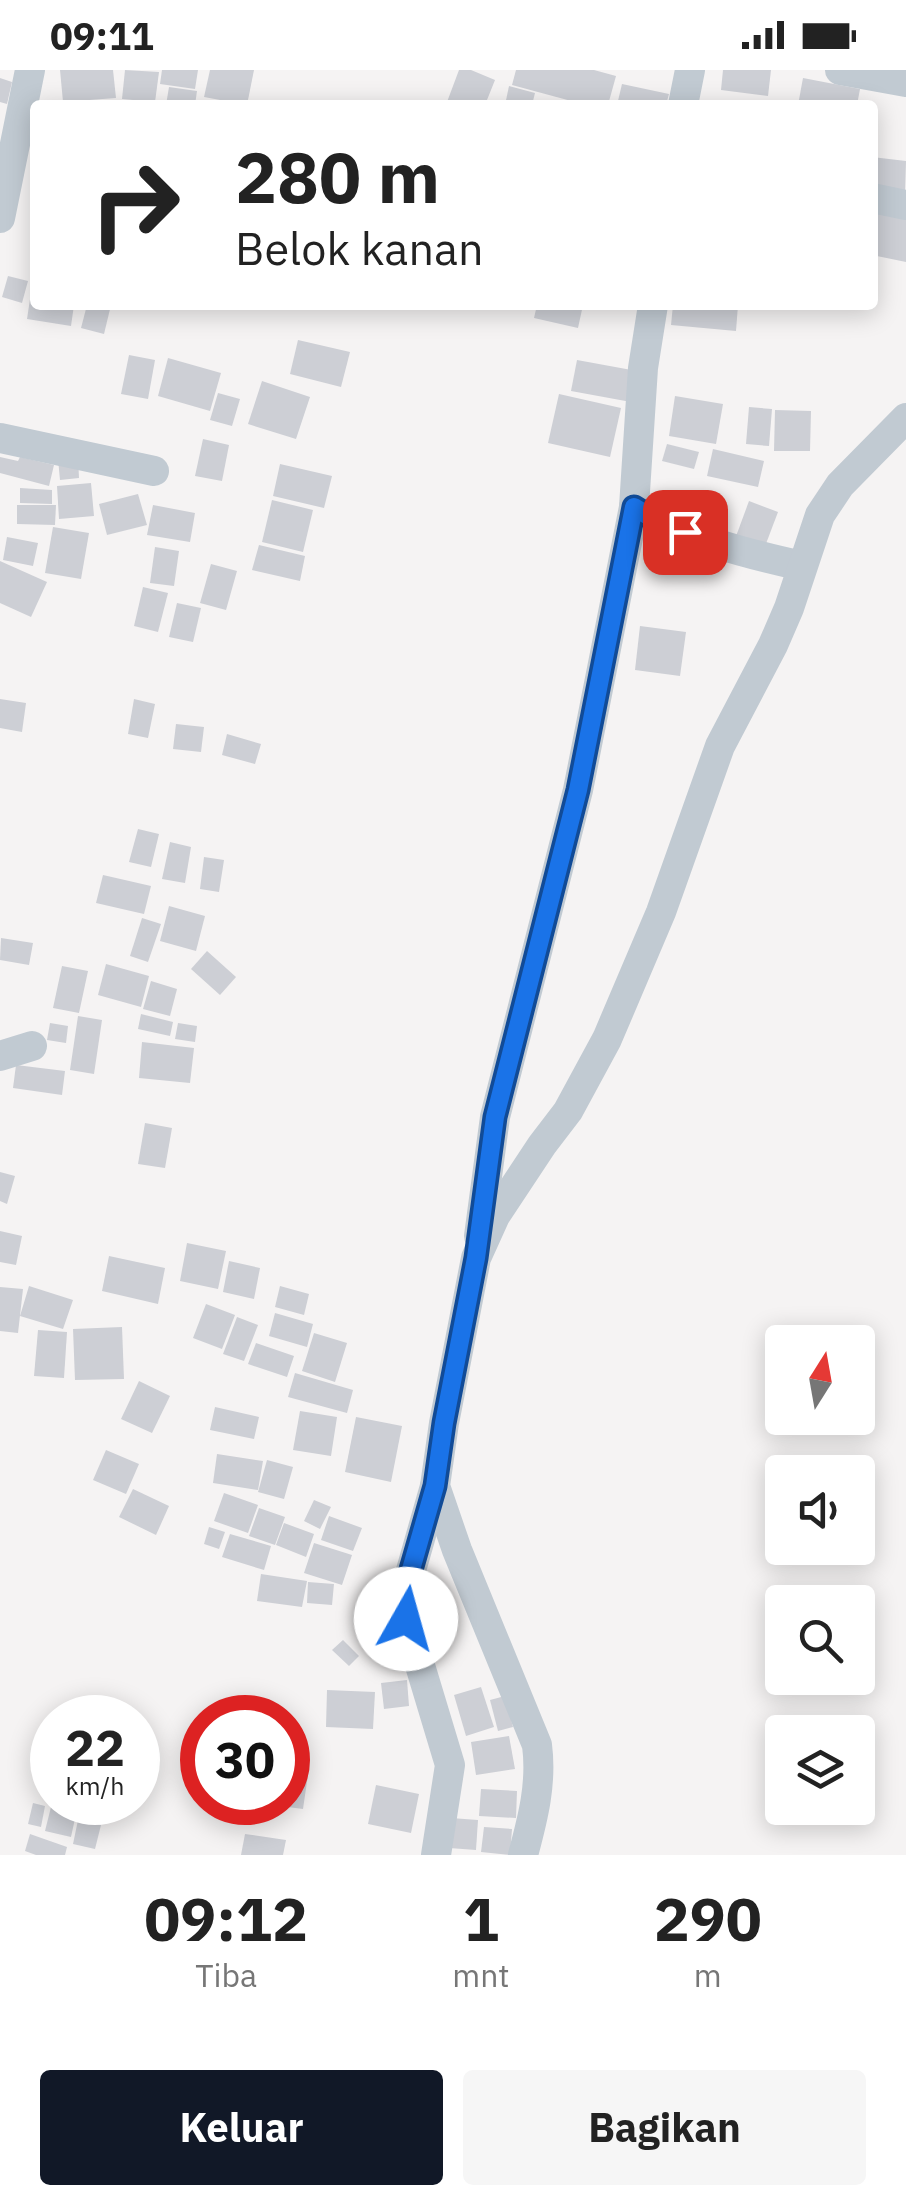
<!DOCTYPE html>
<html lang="id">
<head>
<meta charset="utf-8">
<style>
	body { margin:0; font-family:"IBM Plex Sans",sans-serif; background:#f6f6f6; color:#222; height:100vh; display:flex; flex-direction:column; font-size:38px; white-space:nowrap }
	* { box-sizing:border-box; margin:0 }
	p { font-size:32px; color:#767676 }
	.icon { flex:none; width:55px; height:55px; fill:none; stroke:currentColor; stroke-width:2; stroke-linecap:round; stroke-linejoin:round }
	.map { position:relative; height:1785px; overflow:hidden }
	.drawer { display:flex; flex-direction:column; background:#fff; flex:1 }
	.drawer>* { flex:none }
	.hud { position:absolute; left:30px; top:30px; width:848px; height:210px; border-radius:10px; box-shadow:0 5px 25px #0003; background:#fff; color:#222; overflow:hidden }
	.needle { width:65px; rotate:11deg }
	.buttons { position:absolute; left:765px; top:1255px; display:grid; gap:20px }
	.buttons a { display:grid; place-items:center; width:110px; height:110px; border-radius:10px; background:#fff; box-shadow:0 5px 25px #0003; font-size:50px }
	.speed { position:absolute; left:30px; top:1625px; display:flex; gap:20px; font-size:50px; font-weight:700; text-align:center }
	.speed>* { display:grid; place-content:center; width:130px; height:130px; border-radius:50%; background:#fff; box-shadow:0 5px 25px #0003; line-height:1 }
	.speed small { font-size:25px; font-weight:400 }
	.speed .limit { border:15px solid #d22; background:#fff; color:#111 }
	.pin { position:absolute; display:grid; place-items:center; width:85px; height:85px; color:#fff; margin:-42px; border-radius:20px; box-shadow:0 5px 15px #0006 }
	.me { position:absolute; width:110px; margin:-55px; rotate:7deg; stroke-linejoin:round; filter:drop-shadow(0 0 8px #0008) }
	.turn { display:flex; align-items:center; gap:35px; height:210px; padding:0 40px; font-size:45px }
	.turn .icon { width:130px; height:130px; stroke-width:2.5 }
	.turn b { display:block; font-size:70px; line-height:85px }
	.eta { display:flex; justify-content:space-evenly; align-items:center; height:170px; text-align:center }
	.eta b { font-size:60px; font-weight:700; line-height:70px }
	.action { display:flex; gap:20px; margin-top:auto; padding:20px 40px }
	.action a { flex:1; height:115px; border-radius:10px; background:#111827; color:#fff; font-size:40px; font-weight:700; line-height:115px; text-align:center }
	.action a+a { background:#f6f6f6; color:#222 }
	.status { display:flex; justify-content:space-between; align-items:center; height:70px; padding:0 50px; background:#fff; direction:ltr }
	.status svg { height:28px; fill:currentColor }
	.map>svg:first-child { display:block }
	.building { fill:#cdcfd5 }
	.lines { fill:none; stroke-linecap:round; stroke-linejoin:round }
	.minor { stroke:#c1cad2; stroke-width:30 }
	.route-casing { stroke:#114b97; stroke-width:25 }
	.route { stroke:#1a73e8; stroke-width:18 }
</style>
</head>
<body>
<div class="status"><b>09:11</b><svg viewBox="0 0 49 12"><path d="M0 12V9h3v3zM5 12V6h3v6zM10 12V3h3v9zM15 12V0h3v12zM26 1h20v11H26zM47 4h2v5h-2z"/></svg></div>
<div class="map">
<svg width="906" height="1785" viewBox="0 0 906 1785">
	<rect width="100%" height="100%" fill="#f5f3f3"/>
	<g class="building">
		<path d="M 60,0 L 113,0 L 116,28 L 63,32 Z"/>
		<path d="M 125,0 L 159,2 L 155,32 L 122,29 Z"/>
		<path d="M 162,0 L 198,0 L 195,19 L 160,14 Z"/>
		<path d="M 210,0 L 254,0 L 247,35 L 204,27 Z"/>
		<path d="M 459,0 L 471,0 L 495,10 L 485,35 L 456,35 L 447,32 Z"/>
		<path d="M 516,0 L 594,0 L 616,6 L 608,35 L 586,35 L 512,15 Z"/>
		<path d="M 723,0 L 771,0 L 768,26 L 721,20 Z"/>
		<path d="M 0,8 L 12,12 L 7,34 L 0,32 Z"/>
		<path d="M 803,8 L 860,19 L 857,35 L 798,35 Z"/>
		<path d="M 622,14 L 669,24 L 666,35 L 617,35 Z"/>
		<path d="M 509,16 L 535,23 L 532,35 L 505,35 Z"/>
		<path d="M 169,17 L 197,21 L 195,35 L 166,35 Z"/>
		<path d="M 872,87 L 906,91 L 905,124 L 872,119 Z"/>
		<path d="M 875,136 L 906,142 L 906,192 L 872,185 L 872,149 Z"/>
		<path d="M 8,206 L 28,211 L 22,233 L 2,227 Z"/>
		<path d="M 33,209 L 35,209 L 35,235 L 74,235 L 71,256 L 27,249 Z"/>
		<path d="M 87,235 L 111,235 L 104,264 L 81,258 Z"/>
		<path d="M 537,235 L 583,235 L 578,258 L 534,248 Z"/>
		<path d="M 673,235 L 738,235 L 736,261 L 671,255 Z"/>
		<path d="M 298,270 L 350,282 L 341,317 L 290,304 Z"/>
		<path d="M 129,285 L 155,290 L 148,329 L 121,324 Z"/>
		<path d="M 168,288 L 221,303 L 210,341 L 158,326 Z"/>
		<path d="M 577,290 L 637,301 L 631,332 L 571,321 Z"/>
		<path d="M 262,311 L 310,327 L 296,369 L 248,354 Z"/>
		<path d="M 218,323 L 240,329 L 232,356 L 210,350 Z"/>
		<path d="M 559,324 L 621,338 L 610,387 L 548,373 Z"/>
		<path d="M 675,326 L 723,334 L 716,374 L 669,366 Z"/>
		<path d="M 749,337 L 772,339 L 769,376 L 746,374 Z"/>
		<path d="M 775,340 L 811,341 L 810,381 L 774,381 Z"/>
		<path d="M 203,369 L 229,375 L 222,411 L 195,406 Z"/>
		<path d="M 667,374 L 699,382 L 694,399 L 662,391 Z"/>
		<path d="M 713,379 L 764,391 L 758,417 L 707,406 Z"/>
		<path d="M 0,387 L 18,391 L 20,387 L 54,395 L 49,416 L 0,403 Z"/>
		<path d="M 78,387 L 79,408 L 60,410 L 58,389 Z"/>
		<path d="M 280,394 L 332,406 L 324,438 L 273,426 Z"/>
		<path d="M 91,413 L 94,446 L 59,449 L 57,416 Z"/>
		<path d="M 20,418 L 52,420 L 52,434 L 20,433 Z"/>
		<path d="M 138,424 L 147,455 L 107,465 L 99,434 Z"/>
		<path d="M 272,430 L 313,440 L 303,482 L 262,472 Z"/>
		<path d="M 749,431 L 778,442 L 764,479 L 735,469 Z"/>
		<path d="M 17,435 L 56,435 L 55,455 L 17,454 Z"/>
		<path d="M 153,435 L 195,443 L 190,472 L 147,465 Z"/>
		<path d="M 53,457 L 89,463 L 81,509 L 45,503 Z"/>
		<path d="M 7,467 L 38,473 L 33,496 L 3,490 Z"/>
		<path d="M 259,475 L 305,486 L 300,511 L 252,500 Z"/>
		<path d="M 155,477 L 179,481 L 174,516 L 150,513 Z"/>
		<path d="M 0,491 L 47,512 L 31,547 L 0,533 Z"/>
		<path d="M 211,494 L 237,501 L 226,540 L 200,533 Z"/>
		<path d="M 143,517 L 168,523 L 158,562 L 134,556 Z"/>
		<path d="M 177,533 L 201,538 L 193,572 L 169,567 Z"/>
		<path d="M 640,556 L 686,562 L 680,606 L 635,600 Z"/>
		<path d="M 0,629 L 26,633 L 22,662 L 0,658 Z"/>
		<path d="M 134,629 L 155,634 L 148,668 L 128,664 Z"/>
		<path d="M 176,654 L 204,657 L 201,682 L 173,679 Z"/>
		<path d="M 227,664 L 261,674 L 255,694 L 222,685 Z"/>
		<path d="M 138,759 L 159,764 L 151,797 L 129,792 Z"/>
		<path d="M 170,772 L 191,777 L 185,813 L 162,809 Z"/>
		<path d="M 204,787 L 224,790 L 219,822 L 200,819 Z"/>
		<path d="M 103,805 L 151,816 L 144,844 L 96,833 Z"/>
		<path d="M 169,836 L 205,846 L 196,881 L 160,871 Z"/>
		<path d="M 142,848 L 161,854 L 148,892 L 130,886 Z"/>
		<path d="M 1,868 L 33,873 L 29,895 L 0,890 Z"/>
		<path d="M 207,881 L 236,907 L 220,925 L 191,899 Z"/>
		<path d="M 106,894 L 149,906 L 141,937 L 98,925 Z"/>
		<path d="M 62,896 L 88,901 L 79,943 L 53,938 Z"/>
		<path d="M 151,911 L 177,919 L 170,946 L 143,939 Z"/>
		<path d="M 141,944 L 173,952 L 170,966 L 138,959 Z"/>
		<path d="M 78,946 L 102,950 L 94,1004 L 70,1000 Z"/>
		<path d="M 50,953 L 68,956 L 66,973 L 47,970 Z"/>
		<path d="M 178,953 L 197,956 L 195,972 L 175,969 Z"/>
		<path d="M 142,972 L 194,978 L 190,1013 L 139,1008 Z"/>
		<path d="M 16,995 L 65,1001 L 62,1025 L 13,1018 Z"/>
		<path d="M 145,1053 L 172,1058 L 165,1098 L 138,1094 Z"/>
		<path d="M 0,1102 L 15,1106 L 7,1134 L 0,1131 Z"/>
		<path d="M 0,1161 L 22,1166 L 16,1195 L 0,1192 Z"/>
		<path d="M 187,1173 L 226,1181 L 218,1219 L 180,1211 Z"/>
		<path d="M 109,1186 L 165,1198 L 158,1234 L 102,1221 Z"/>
		<path d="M 229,1191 L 260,1198 L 254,1229 L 223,1222 Z"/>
		<path d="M 29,1216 L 73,1230 L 63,1259 L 20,1246 Z"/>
		<path d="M 280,1216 L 309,1224 L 304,1245 L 275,1237 Z"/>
		<path d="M 0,1217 L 23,1219 L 18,1263 L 0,1261 Z"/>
		<path d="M 206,1234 L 235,1245 L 222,1279 L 193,1268 Z"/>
		<path d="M 275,1243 L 313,1254 L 307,1277 L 269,1266 Z"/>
		<path d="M 237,1247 L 258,1255 L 244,1291 L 223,1284 Z"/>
		<path d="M 122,1257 L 124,1309 L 75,1310 L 73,1259 Z"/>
		<path d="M 38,1260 L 67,1262 L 64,1308 L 34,1306 Z"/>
		<path d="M 314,1263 L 347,1273 L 335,1312 L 302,1301 Z"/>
		<path d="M 256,1273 L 294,1286 L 287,1307 L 248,1294 Z"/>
		<path d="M 295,1303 L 353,1320 L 347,1343 L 288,1327 Z"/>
		<path d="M 139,1311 L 170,1326 L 152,1363 L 121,1349 Z"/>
		<path d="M 215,1337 L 259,1347 L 254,1369 L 210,1360 Z"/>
		<path d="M 300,1341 L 337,1347 L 331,1386 L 293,1380 Z"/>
		<path d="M 356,1347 L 402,1356 L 391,1412 L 345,1402 Z"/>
		<path d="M 106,1380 L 139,1394 L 126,1424 L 93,1410 Z"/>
		<path d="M 217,1384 L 263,1391 L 258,1420 L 213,1413 Z"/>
		<path d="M 267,1390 L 293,1397 L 284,1429 L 258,1422 Z"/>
		<path d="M 133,1419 L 169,1436 L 156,1465 L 119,1447 Z"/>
		<path d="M 224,1423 L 258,1435 L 248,1463 L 214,1451 Z"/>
		<path d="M 314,1430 L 331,1437 L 320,1459 L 304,1451 Z"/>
		<path d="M 259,1438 L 285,1447 L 275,1475 L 249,1466 Z"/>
		<path d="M 329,1446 L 362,1458 L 353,1481 L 321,1470 Z"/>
		<path d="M 284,1453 L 314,1464 L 306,1487 L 276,1475 Z"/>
		<path d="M 209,1457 L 225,1462 L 219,1479 L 204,1474 Z"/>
		<path d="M 230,1464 L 271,1476 L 264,1500 L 222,1487 Z"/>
		<path d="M 314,1473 L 352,1485 L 342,1515 L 304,1503 Z"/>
		<path d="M 261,1504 L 307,1511 L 302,1537 L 257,1531 Z"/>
		<path d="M 308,1512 L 334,1514 L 332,1535 L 307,1533 Z"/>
		<path d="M 343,1570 L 359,1586 L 349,1596 L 332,1580 Z"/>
		<path d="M 407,1610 L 409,1636 L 384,1639 L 381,1613 Z"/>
		<path d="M 481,1617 L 494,1657 L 466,1666 L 454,1625 Z"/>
		<path d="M 327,1620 L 375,1622 L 373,1659 L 326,1657 Z"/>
		<path d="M 505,1626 L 513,1657 L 498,1661 L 490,1630 Z"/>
		<path d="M 509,1666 L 515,1699 L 476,1705 L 471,1672 Z"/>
		<path d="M 288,1695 L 309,1698 L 303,1739 L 272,1735 L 273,1732 L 288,1732 Z"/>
		<path d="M 376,1715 L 419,1724 L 411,1763 L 368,1754 Z"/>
		<path d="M 481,1719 L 517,1721 L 516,1748 L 479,1746 Z"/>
		<path d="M 226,1732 L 258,1732 L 256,1747 L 225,1741 Z"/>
		<path d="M 33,1733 L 45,1736 L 41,1757 L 28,1754 Z"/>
		<path d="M 51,1737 L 76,1744 L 71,1767 L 45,1761 Z"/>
		<path d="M 451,1748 L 478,1750 L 476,1780 L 449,1778 Z"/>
		<path d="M 78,1750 L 101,1755 L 95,1779 L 73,1774 Z"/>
		<path d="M 484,1757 L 512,1759 L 510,1785 L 481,1782 Z"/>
		<path d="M 30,1764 L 67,1777 L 65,1785 L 36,1785 L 25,1781 Z"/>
		<path d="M 245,1764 L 286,1770 L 283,1785 L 241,1785 Z"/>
	</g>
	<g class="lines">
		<g class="minor">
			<path d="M 840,0 L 906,12"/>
			<path d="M 683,35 L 690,0"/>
			<path d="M 872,128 L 906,135"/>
			<path d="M 0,148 L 30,0"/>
			<path d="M 0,368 L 154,401"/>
			<path d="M 634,437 C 686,468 743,483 802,496"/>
			<path d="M 0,986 L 32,976"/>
			<path d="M 479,1166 L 495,1047 L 578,720 L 634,437 L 643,298 L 653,235"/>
			<path d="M 435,1416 L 408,1511 L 406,1549 L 450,1695 L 436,1785"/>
			<path d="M 523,1785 C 533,1748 542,1713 537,1675 L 457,1480 L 435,1416 L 444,1353 L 476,1188 L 495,1146 L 542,1075 L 568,1041 L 607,969 L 661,842 L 720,676 L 773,575 L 789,538 L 820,445 L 840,415 L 906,348"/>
		</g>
	</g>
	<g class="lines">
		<defs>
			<path id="route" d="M 406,1549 L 408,1510 L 435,1416 L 444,1353 L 476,1188 L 495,1047 L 578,720 L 634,437 L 665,456 L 685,462"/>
		</defs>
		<use href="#route" class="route-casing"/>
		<use href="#route" class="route"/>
	</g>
</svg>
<div class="buttons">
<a><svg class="needle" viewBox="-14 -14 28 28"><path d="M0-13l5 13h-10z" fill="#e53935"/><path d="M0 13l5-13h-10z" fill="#767676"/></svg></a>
<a><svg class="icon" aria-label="sound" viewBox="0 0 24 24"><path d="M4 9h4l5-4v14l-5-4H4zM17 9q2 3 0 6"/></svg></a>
<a><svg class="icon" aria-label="search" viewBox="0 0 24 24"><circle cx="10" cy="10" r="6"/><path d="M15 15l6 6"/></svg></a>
<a><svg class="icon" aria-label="layers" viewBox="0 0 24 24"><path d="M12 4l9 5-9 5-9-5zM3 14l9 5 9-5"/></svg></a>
</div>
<div class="speed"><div>22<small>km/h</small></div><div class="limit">30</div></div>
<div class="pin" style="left:685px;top:462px;background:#d93025"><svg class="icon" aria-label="arrive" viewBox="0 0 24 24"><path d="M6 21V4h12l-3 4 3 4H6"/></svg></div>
<svg class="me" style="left:406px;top:1549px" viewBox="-20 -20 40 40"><circle r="19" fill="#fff"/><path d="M0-13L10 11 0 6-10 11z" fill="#1a73e8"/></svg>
<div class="hud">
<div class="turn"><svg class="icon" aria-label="right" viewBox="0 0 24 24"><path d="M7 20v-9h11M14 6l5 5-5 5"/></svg><div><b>280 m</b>Belok kanan</div></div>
</div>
</div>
<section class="drawer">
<div class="eta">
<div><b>09:12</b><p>Tiba</p></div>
<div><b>1</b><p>mnt</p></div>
<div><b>290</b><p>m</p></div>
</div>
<div class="action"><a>Keluar</a><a>Bagikan</a></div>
</section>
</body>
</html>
